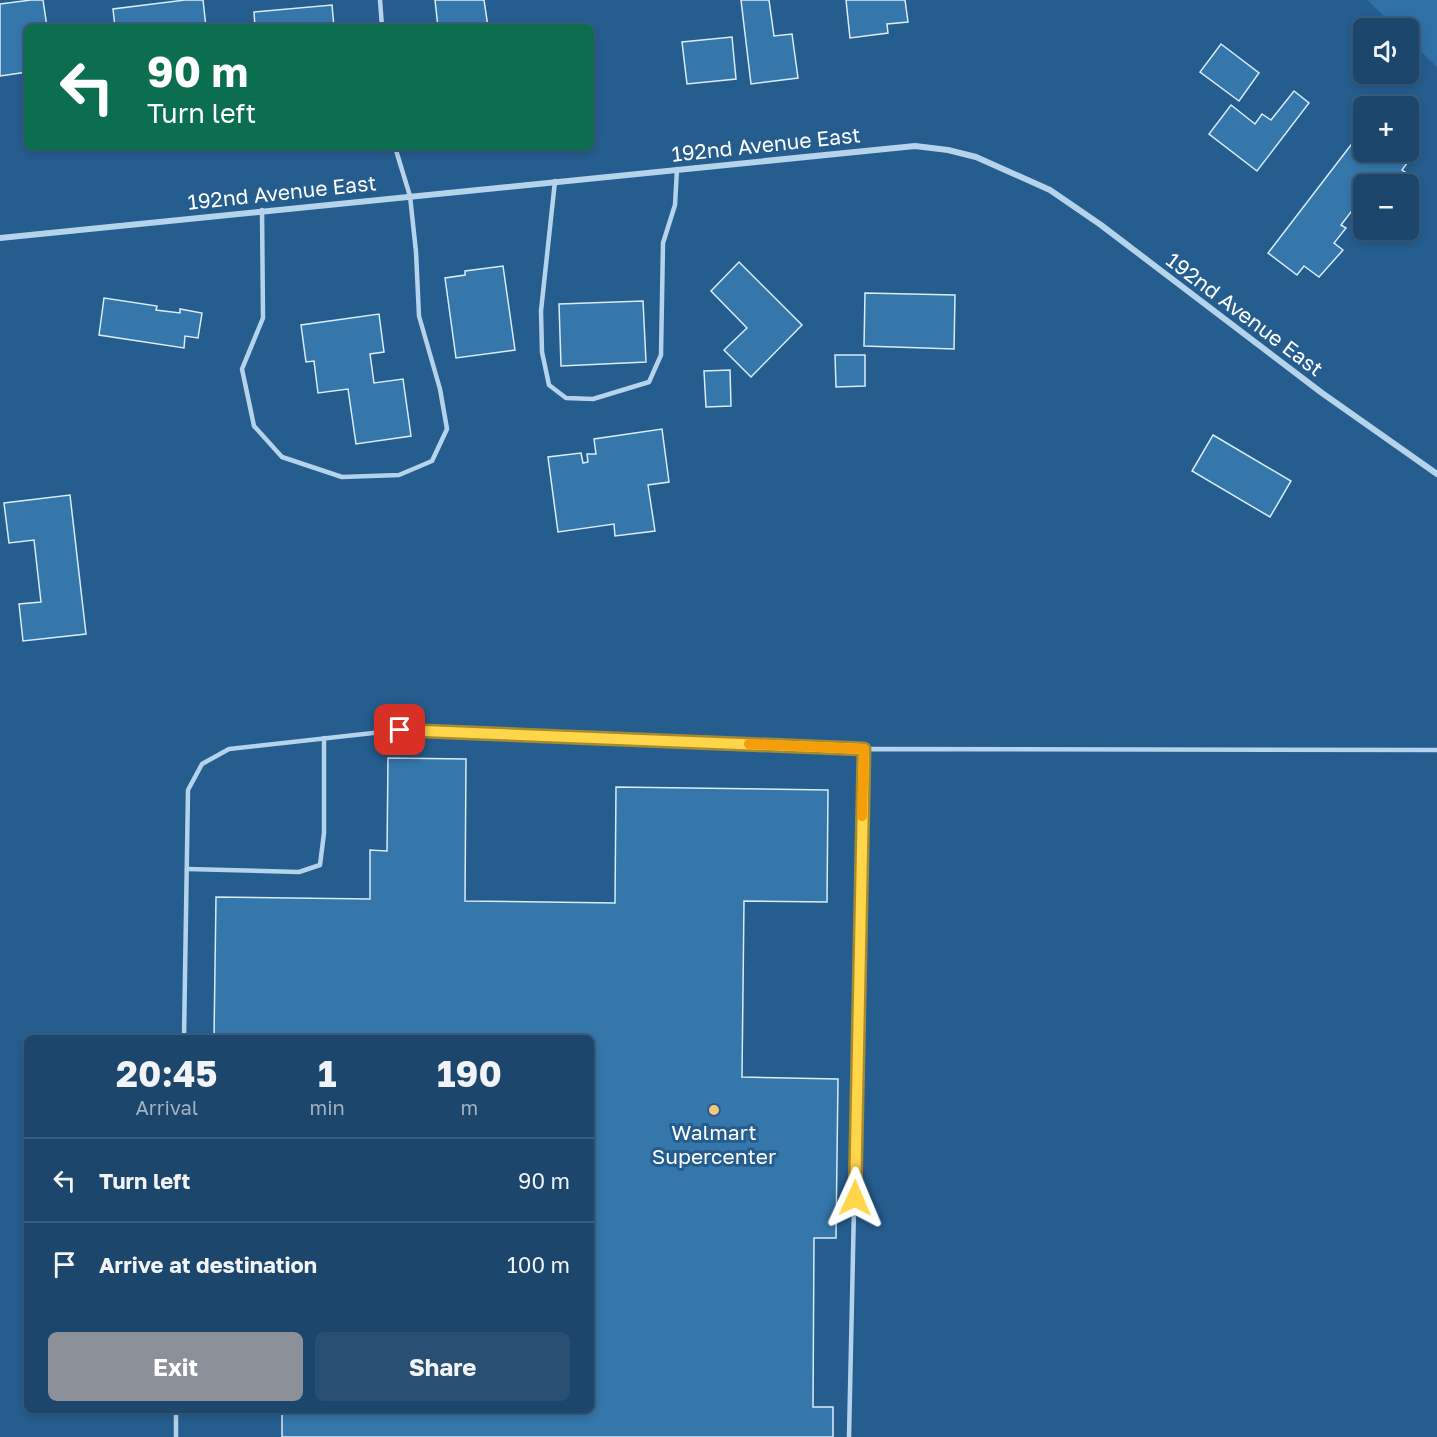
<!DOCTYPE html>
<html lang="en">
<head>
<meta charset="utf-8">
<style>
	body { margin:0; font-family:"Golos Text",sans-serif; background:#295073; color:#f1f3f6; height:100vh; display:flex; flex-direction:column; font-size:22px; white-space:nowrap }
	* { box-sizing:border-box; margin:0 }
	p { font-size:20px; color:#a0b1c1 }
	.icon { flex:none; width:33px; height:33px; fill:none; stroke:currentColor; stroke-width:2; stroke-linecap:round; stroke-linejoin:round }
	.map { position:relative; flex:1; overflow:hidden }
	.sheet { position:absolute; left:24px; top:1035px; width:570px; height:378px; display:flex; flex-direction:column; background:#1c466b; border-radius:9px; box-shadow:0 3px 9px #0003,0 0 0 2px #3a5e7e }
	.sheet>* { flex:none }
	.banner { position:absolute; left:24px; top:24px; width:570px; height:126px; border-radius:9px; box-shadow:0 3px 9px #0003,0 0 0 2px #3a5e7e; background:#0b6e4f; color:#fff; overflow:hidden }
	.tools { position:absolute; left:1353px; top:18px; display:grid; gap:12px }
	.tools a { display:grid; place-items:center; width:66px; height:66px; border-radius:9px; background:#1c466b; box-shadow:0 3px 9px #0003,0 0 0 2px #3a5e7e; font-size:30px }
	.pin { position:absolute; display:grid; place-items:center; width:51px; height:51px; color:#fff; margin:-26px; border-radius:12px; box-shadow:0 3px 9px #0006 }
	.me { position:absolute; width:66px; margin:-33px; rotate:1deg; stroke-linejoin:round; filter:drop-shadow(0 0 4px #0008) }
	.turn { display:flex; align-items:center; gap:21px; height:126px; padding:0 24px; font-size:27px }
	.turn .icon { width:78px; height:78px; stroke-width:2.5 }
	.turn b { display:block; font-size:42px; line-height:51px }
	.eta { display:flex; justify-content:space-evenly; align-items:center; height:102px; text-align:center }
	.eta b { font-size:36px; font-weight:700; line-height:42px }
	.cta { display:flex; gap:12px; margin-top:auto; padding:12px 24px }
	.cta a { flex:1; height:69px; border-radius:9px; background:#8c9099; color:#fff; font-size:24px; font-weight:700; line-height:69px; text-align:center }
	.cta a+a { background:#295073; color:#f1f3f6 }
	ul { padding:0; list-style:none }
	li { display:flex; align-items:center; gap:18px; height:84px; padding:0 24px; border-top:2px solid #3a5e7e }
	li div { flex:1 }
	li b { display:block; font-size:22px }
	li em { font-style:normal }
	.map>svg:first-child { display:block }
	.green { fill:#2f71a6 }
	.building { fill:#3576ab; stroke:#daebf8; stroke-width:1.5 }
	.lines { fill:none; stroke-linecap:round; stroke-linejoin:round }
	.lane { stroke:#b5d3eb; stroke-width:4.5 }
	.street { stroke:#b5d3eb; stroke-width:6 }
	.route-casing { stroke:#a68a30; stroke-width:15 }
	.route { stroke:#ffd54a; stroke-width:10 }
	.slow { stroke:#f59e0b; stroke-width:10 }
	.poi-dot { fill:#f5c579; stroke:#255d8f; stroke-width:2 }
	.labels { text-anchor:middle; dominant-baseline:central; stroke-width:6; stroke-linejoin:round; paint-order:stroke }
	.street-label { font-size:21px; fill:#fff; stroke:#255d8f }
	.poi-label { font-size:21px; fill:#fff; stroke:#255d8f }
</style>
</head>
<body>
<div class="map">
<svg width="1437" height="1437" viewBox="0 0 1437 1437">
	<rect width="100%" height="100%" fill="#255d8f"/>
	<path class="green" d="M 1367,0 L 1437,0 L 1437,67 L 1409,40 L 1408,28 L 1397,28 Z"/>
	<g class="building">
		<path d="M 31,0 L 43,0 L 47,27 L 27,27 L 27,72 L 0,76 L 0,4 Z"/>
		<path d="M 185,0 L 203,0 L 206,27 L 115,27 L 113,9 Z"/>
		<path d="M 435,0 L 484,0 L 488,27 L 438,27 Z"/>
		<path d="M 741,0 L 769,0 L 774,36 L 792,34 L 798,78 L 751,84 Z"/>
		<path d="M 846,0 L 905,0 L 908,22 L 887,24 L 888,33 L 850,38 Z"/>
		<path d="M 332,5 L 334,27 L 255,27 L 254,12 Z"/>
		<path d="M 732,37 L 736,79 L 687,84 L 682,42 Z"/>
		<path d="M 1221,44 L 1259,73 L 1239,101 L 1200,72 Z"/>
		<path d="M 1294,91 L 1309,103 L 1257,171 L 1209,134 L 1231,105 L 1255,124 L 1262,114 L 1271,120 Z"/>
		<path d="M 1364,128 L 1364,152 L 1400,152 L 1410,159 L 1402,170 L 1405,172 L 1396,184 L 1385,184 L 1381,181 L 1379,184 L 1364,184 L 1364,195 L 1341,225 L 1346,228 L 1334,243 L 1343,250 L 1319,277 L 1304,266 L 1297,275 L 1268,253 Z"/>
		<path d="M 739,262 L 802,325 L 751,377 L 724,350 L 747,328 L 711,291 Z"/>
		<path d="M 503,266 L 515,350 L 456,358 L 445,278 L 465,275 L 465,271 Z"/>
		<path d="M 865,293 L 955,295 L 954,349 L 864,346 Z"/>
		<path d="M 104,298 L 157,306 L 156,310 L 180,313 L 180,309 L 202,313 L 198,338 L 185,336 L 184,348 L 99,335 Z"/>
		<path d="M 643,301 L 646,362 L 561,366 L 559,304 Z"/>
		<path d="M 379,314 L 384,352 L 370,354 L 374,383 L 403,379 L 411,436 L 356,444 L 348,389 L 318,393 L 314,361 L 306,362 L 301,325 Z"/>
		<path d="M 835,355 L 865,355 L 865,386 L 836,387 Z"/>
		<path d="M 730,370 L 731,406 L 706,407 L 704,371 Z"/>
		<path d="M 662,429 L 669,482 L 648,485 L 655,531 L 615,536 L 614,524 L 558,532 L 548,457 L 581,453 L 583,463 L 588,462 L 587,454 L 596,454 L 594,439 Z"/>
		<path d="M 1213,435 L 1291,481 L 1270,517 L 1192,471 Z"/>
		<path d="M 70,495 L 86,634 L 23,641 L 19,604 L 41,602 L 34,540 L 9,543 L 4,503 Z"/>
		<path d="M 388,758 L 466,759 L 465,901 L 615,903 L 616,787 L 828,790 L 827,902 L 744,901 L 742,1077 L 838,1079 L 836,1238 L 814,1238 L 813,1407 L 833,1407 L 833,1437 L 282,1437 L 282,1410 L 591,1410 L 591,1038 L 214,1038 L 216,897 L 370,899 L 370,850 L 387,851 Z"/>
	</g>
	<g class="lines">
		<g class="lane">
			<path d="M 380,0 L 382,27"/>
			<path d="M 555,181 L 541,311 L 542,352 L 549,385 L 566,398 L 593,399 L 649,382 L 661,355 L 663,243 L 675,205 L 677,169"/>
			<path d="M 262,210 L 263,318 L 242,369 L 254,426 L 282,457 L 342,477 L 399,475 L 432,461 L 447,429 L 440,389 L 419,316 L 416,252 L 410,196 L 395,147"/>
			<path d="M 187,869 L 299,872 L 320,865 L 324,833 L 324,738"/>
			<path d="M 184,1038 L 188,790 L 202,764 L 229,749 L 400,730 L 864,749"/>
			<path d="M 176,1437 L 176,1410"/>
			<path d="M 849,1437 L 864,749 L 1437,750"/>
		</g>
		<path class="street" d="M 0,238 L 915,146 L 948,150 L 976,157 L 1050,190 L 1101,225 L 1322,393 L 1437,474"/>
	</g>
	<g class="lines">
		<defs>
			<path id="route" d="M 400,730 L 864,749 L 855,1198"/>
		</defs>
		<use href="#route" class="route-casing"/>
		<use href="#route" class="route"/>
		<path class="slow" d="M 749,744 L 864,749 L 862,816"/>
	</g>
	<circle class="poi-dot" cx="714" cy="1110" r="6"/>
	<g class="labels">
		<g class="street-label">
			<text transform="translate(766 144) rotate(-6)">192nd Avenue East</text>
			<text transform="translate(282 192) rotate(-6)">192nd Avenue East</text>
			<text transform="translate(1245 314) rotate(37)">192nd Avenue East</text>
		</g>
		<g class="poi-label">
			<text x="714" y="1132">Walmart<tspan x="714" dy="24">Supercenter</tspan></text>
		</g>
	</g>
</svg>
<div class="tools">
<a><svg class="icon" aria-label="sound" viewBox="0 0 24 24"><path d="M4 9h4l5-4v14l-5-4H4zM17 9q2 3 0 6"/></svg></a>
<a>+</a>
<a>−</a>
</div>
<div class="pin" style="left:400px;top:730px;background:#d93025"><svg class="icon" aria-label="arrive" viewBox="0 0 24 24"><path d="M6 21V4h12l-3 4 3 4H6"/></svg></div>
<svg class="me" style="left:855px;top:1198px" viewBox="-20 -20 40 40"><path d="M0-17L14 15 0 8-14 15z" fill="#ffd54a" stroke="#fff" stroke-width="4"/></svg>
<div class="banner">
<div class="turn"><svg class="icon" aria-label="left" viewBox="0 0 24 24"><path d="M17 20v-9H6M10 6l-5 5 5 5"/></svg><div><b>90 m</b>Turn left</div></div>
</div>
<section class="sheet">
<div class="eta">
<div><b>20:45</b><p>Arrival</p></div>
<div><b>1</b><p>min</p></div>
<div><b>190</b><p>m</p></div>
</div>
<ul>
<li><svg class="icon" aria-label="left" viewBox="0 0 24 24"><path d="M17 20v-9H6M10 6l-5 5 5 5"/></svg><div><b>Turn left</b></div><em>90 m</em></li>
<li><svg class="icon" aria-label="arrive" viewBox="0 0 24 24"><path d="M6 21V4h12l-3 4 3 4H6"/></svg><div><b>Arrive at destination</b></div><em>100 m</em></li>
</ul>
<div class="cta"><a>Exit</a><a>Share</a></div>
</section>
</div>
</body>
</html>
